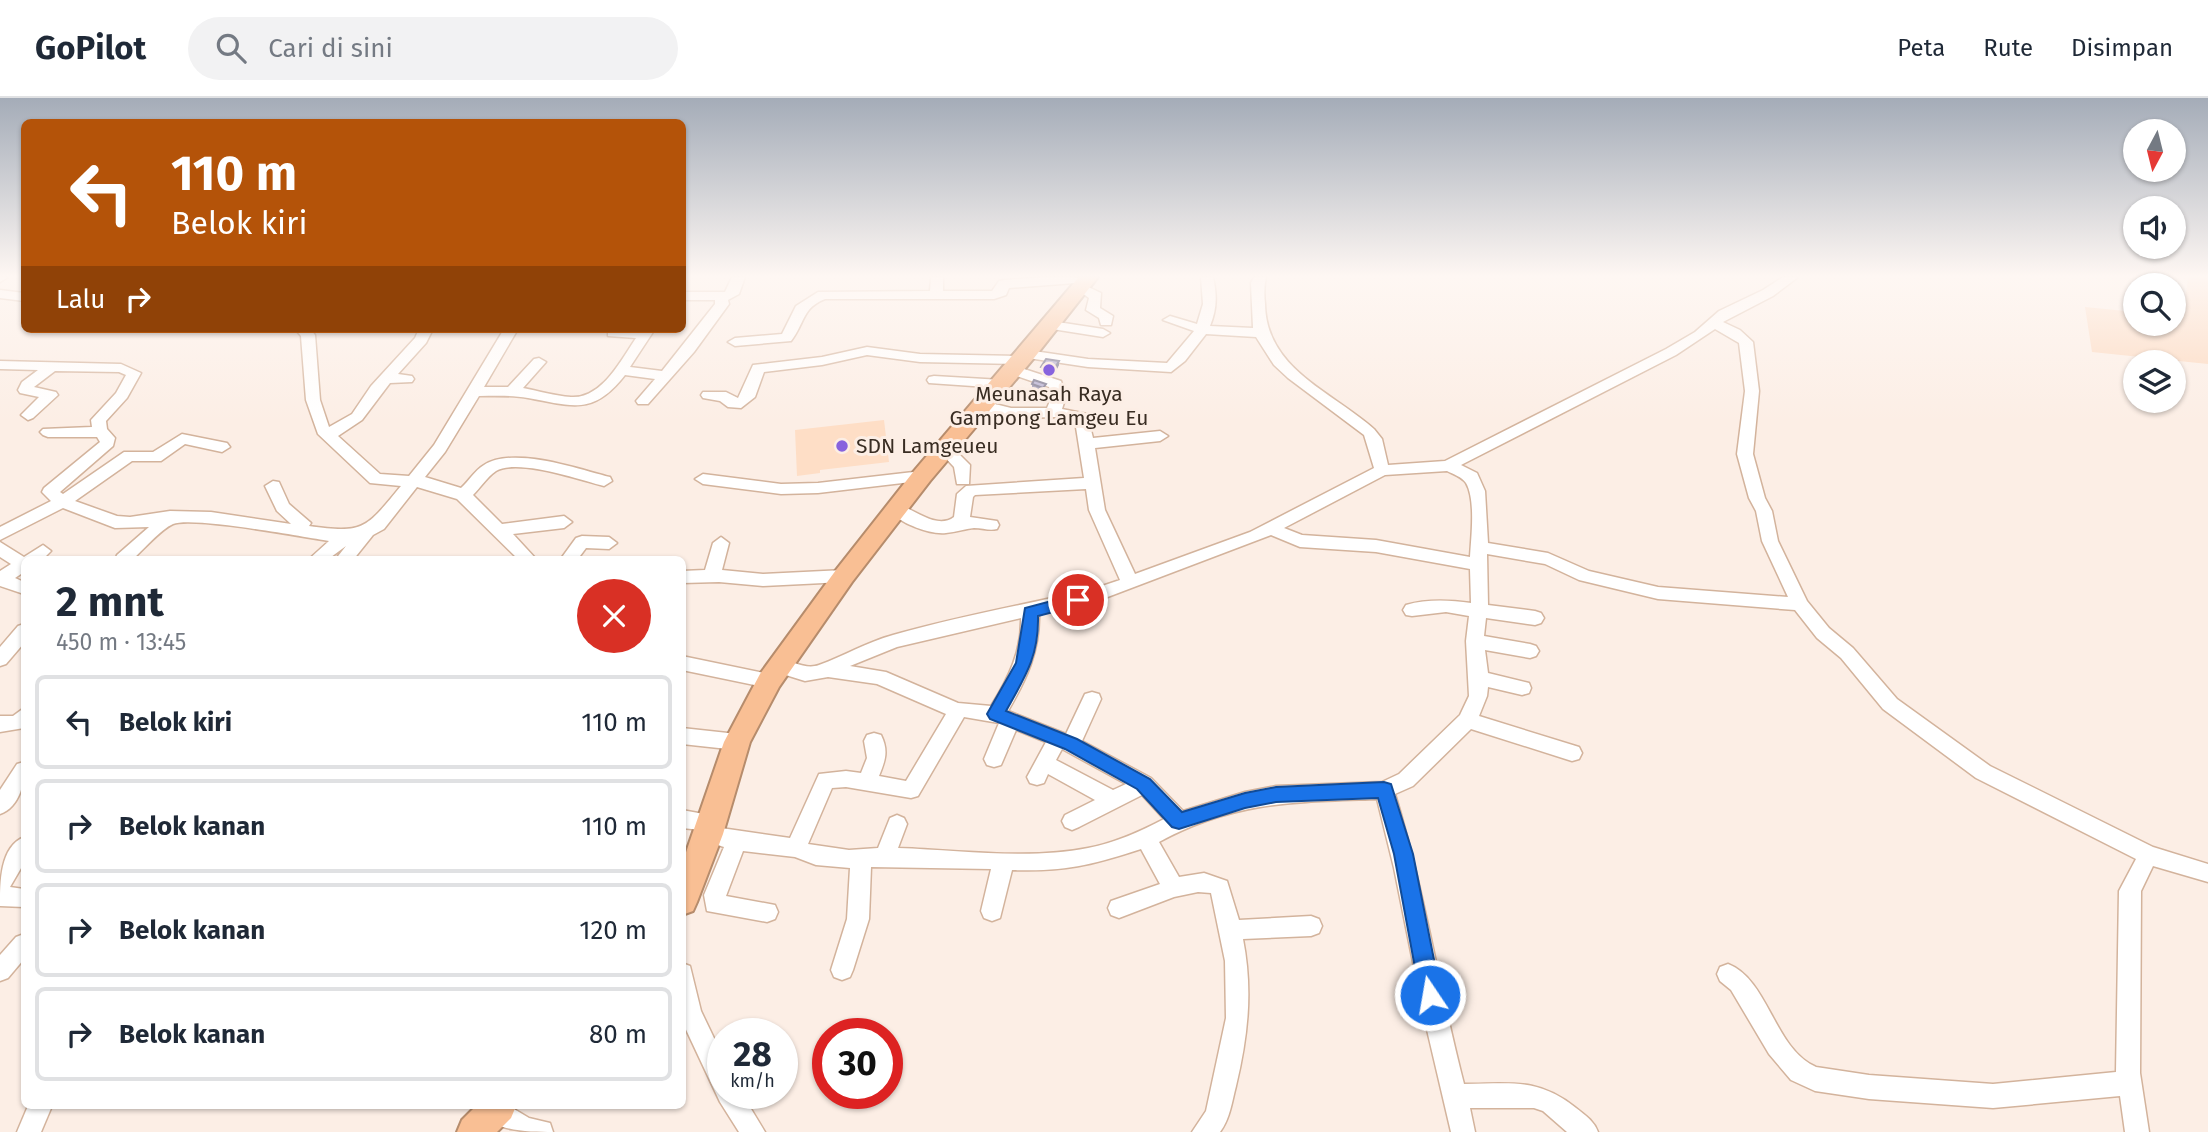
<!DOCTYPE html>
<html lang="id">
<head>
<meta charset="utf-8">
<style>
	body { margin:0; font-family:"Fira Sans",sans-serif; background:#f2f2f3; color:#1f2937; height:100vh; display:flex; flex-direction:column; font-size:26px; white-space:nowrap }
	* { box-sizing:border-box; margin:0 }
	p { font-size:23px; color:#747a83 }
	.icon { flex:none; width:38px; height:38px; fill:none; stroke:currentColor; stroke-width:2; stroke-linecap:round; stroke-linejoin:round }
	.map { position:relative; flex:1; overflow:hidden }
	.details { position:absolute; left:21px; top:458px; width:665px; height:553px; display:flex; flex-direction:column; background:#fff; border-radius:10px; box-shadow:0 2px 5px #0004 }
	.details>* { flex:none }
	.hud { position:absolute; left:21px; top:21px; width:665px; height:214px; border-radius:10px; box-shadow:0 2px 5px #0004; background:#b45309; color:#fff; overflow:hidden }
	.needle { width:46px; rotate:187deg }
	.buttons { position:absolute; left:2123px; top:21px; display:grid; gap:14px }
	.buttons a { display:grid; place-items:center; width:63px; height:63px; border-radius:50%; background:#fff; box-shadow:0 2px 5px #0004; font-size:35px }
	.speed { position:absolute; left:707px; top:920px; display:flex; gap:14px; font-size:35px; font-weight:700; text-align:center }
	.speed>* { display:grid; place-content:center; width:91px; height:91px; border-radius:50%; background:#fff; box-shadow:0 2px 5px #0004; line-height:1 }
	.speed small { font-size:18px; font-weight:400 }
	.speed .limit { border:10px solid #d22; background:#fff; color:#111 }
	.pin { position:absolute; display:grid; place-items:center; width:60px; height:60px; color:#fff; margin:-30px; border:4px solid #fff; border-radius:50%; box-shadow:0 2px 7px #0007 }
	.me { position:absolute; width:77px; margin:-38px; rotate:348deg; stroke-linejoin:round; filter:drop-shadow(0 0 5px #0008) }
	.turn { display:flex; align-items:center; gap:24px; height:147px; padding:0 35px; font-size:32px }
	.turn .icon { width:91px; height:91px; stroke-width:2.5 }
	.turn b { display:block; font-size:49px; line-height:60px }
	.then { display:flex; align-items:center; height:66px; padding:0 35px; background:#0003; gap:14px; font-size:26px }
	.round { display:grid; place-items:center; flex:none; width:74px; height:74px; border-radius:37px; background:#f2f2f3 }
	.head { display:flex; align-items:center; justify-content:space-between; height:119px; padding:0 35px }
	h1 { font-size:42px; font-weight:700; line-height:52px }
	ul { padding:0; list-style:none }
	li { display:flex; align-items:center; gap:21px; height:94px; margin:0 14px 10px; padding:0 21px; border:4px solid #e0e1e3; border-radius:10px }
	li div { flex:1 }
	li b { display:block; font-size:26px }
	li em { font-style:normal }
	header { display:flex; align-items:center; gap:42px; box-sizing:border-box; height:98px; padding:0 35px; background:#fff; border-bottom:2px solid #e0e1e3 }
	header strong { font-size:33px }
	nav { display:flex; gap:38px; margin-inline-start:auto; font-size:24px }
	.search { width:490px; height:63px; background:#f2f2f3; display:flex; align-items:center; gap:18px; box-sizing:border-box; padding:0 24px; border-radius:38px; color:#747a83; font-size:26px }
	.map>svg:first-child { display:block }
	.built { fill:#fedec6 }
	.green { fill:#fcd7bc }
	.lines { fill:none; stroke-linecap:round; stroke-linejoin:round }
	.minor-casing { stroke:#d3b39c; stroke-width:3 }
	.highway-casing { stroke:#b68c6c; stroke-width:4 }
	.minor { fill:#fff; fill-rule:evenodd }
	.highway { fill:#f9bf94; fill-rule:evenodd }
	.wall { fill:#9d97b5 }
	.shaded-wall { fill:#7f7b93 }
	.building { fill:#b6b0d2; stroke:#7f7b93; stroke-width:2 }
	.route { fill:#1a73e8; stroke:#114b97; stroke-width:2 }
	.poi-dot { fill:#8763de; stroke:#fceee5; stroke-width:2.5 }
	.labels { text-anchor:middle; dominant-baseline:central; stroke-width:6; stroke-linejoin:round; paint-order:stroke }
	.poi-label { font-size:21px; fill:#392d23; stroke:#fceee5 }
</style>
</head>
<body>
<header>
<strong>GoPilot</strong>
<div class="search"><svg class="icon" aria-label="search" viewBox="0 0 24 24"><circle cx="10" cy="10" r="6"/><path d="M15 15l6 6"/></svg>Cari di sini</div>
<nav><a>Peta</a><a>Rute</a><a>Disimpan</a></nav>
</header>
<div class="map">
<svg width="2208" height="1034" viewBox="0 0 2208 1034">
	<rect width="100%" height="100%" fill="#fceee5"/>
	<path class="built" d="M 884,322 L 889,364 L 820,372 L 820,375 L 797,378 L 795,332 Z"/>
	<path class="green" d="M 2188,179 L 2208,179 L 2208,266 L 2092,254 L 2085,209 L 2135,214 L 2135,226 L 2174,226 L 2174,218 L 2183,218 Z"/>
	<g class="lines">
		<defs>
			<g id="minor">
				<path d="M 0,179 L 8,179 L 0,184 Z"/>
				<path d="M 732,179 L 745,179 L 739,196 L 728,202 L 729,206 L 694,254 L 648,306 L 638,306 L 636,303 L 655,281 L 625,277 C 593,318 573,308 528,300 C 512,297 495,298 479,298 L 445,354 L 425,379 L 461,390 C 469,383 475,372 484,367 C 514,348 578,371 610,379 L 612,383 L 604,388 C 580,382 518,360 496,373 C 487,379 480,390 473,397 L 502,426 L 564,418 L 572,424 L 564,430 L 513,436 L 537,462 L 519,462 L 457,401 L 417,389 L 384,431 L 373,437 L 353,462 L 335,462 L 346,448 L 327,462 L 308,462 L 329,443 C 302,439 192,418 173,426 C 161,431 142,453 132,462 L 115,462 L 117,457 L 149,429 L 115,430 L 63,410 L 0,442 L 0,429 L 51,403 L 42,394 L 44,390 L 100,344 L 97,339 L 48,339 L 43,337 L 40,334 L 43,331 L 92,329 L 91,322 L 116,295 L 126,277 L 119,274 L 55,273 L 34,289 L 56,294 L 58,297 L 33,320 L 28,322 L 21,317 L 39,299 L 20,295 L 18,292 L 22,284 L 38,272 L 0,271 L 0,263 L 121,266 L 141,275 L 127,300 L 106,323 L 107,331 L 115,340 L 113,348 L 60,394 L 63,396 L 124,354 L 153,354 L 182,336 L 227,345 L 230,349 L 222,354 L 185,346 L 161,363 L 132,363 L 75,403 L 117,418 L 130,419 L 170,413 L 211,414 L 291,426 L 277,413 L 265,388 L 273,383 L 279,384 L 289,406 L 311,425 L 309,428 C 365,436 366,430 401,388 L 370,385 L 318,336 L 306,302 L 301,238 L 295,231 L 310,231 L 315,237 L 320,302 L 329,329 L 352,316 L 371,288 L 415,240 L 419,231 L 433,231 L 426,245 L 398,276 L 412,278 L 414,281 L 412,284 L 390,285 L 362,322 L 338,338 L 380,376 L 409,378 L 434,347 L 504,231 L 518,231 L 484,289 L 508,289 L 534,261 L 539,260 L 546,264 L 523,290 C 539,293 555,298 571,299 C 602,301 621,262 636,240 L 608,238 L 608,232 L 655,231 L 630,269 L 662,273 L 715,206 L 715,202 L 682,202 L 682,194 L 725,194 Z"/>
				<path d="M 931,179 L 943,179 L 943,193 L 992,193 L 999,183 L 1004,182 L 1048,179 L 1095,180 L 1088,184 L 1009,190 L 1006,197 L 994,201 L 825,201 C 802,210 805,225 791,243 L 735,248 L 728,244 L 735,240 L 782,236 L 796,208 L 818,194 L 930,193 Z"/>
				<path d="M 1201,179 L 1213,179 C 1217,197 1217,211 1210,228 L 1253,230 L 1251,185 L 1254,179 L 1266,179 C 1264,188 1264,197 1265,206 C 1266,271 1331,293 1374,331 L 1382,341 L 1388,367 L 1445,363 L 1666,251 L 1695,234 L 1719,213 L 1763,192 L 1783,179 L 1798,179 L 1773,198 L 1723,224 L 1740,232 L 1753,244 L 1759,293 L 1753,356 L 1765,400 L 1772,413 L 1778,443 L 1807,503 L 1829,530 L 1853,550 L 1897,601 L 1990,668 L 2153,749 L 2208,766 L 2208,784 L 2153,768 L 2141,793 L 2140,975 L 2149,1034 L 2125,1034 L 2120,998 L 1993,1010 L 1869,1001 L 1815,993 L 1791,982 L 1769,956 L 1731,892 L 1720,883 L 1717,876 L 1720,869 L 1728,866 C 1769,882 1774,951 1816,969 L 1869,977 L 1993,986 L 2116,974 L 2119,793 L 2136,761 L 1976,680 L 1883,611 L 1841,560 L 1817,540 L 1795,512 L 1658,501 L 1579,482 L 1545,466 L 1487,456 L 1488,507 L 1535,513 L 1541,515 L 1544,520 L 1541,525 L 1535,527 L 1486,520 L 1484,538 L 1530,546 L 1536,548 L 1539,553 L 1536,558 L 1530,560 L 1485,552 L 1488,575 L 1529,585 L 1531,590 L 1529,595 L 1522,597 L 1488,589 L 1487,598 L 1479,618 L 1579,649 L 1582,655 L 1579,661 L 1572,663 L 1471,631 L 1413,688 L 1395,696 C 1424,791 1439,890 1464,986 C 1510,986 1538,979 1576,1010 C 1585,1017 1594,1023 1598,1034 L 1567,1034 L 1543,1013 L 1534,1010 L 1470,1010 L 1475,1034 L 1451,1034 L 1424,919 L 1394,770 L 1377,701 C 1294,704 1234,703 1159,744 L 1179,779 L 1204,775 L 1227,783 L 1239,822 L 1311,818 L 1319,821 L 1322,828 L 1319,835 L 1311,838 L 1243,841 C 1253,892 1248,938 1236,988 C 1232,1003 1230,1021 1220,1034 L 1192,1034 L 1206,1013 L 1226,920 L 1225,863 L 1211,795 L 1198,794 L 1174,799 L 1119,820 L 1111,817 L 1108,810 L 1111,803 L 1160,786 L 1141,751 C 1092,767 1064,774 1012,772 L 1000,820 L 992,823 L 984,820 L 981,813 L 991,771 L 871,769 L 869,821 L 853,872 L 850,879 L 842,882 L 834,879 L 831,872 L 847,821 L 850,770 L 816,767 L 795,759 L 743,753 L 726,798 L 775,807 L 778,814 L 775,821 L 767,824 L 707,813 L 704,797 L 724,749 L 702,742 L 699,736 L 701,732 L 682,730 L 682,712 L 720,719 L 723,725 L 721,730 L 790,740 L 819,676 L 846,673 L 861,675 L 867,660 L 864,643 L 867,637 L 874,635 L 881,637 C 889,653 885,663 879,678 L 906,683 L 946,616 L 877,586 L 828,579 L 805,583 L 773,573 L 770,568 L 773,563 C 788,558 803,573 819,567 C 844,558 867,544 893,537 C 959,518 1029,506 1096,490 L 1120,482 L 1089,412 L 1086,391 L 975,397 L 973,399 L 970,419 L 997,423 L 999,427 L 997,431 C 989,433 983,430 974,430 C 965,431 956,434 946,435 C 930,437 899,425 889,412 L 897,406 C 914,411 937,432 954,419 L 957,396 L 966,388 L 1084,380 L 1075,323 L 1057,319 L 1011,320 L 978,311 L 976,308 L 978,305 L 983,303 L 1011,310 L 1047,310 L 1052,298 L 1049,289 L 1008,275 L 1008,269 L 1018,269 L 1061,283 L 1066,298 L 1062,311 L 1087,316 L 1093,340 L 1160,333 L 1168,338 L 1160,343 L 1095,350 L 1105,412 L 1135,476 L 1250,434 L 1374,370 L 1364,337 L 1288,280 L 1274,267 L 1256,239 L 1206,236 L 1185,263 L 1171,274 L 1088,269 L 1028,260 L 1027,265 L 1022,266 L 920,264 L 867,257 L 822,267 L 764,274 L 755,299 L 741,310 L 728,309 L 720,303 L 703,300 L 701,297 L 703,294 L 726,294 L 738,300 L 753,267 L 822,259 L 867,249 L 920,256 L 1021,258 L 1022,253 L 1027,252 L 1088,261 L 1167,265 L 1194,233 L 1163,222 L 1170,218 L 1197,226 L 1203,206 ZM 1715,231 L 1739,245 L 1745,293 L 1737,356 L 1749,400 L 1756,413 L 1762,443 L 1788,499 L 1658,489 L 1589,473 L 1548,455 L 1488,445 L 1485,393 L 1477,375 L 1461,367 L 1676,257 ZM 1447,373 C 1453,376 1462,379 1466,385 C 1476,402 1471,440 1470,459 L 1376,442 L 1302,437 L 1284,430 L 1385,377 ZM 1271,437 L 1300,449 L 1376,454 L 1470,471 L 1471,505 C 1449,502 1427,501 1406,507 L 1403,512 L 1406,517 L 1412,518 L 1446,514 L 1469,518 L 1466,543 L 1469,598 L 1460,617 L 1399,676 L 1382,684 L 1276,688 L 1245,694 L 1183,713 L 1151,680 L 1082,643 L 1101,601 L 1099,596 L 1092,594 L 1085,596 L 1066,636 L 1008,613 C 1026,582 1040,553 1039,516 L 1105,500 ZM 1021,520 C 1022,553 1008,581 991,608 L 958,605 L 886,574 L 850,568 L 897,549 ZM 964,619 L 999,625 L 984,661 L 987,667 L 994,669 L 1001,667 L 1016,632 L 1046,644 L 1027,679 L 1030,685 L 1037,687 L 1044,685 L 1048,676 L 1095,702 L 1065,717 L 1062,723 L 1065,729 L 1072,732 L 1079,729 L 1142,697 L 1164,721 C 1141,733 1115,745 1088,750 C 1029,762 959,752 898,750 L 907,726 L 904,720 L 897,717 L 890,720 L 878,750 L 849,752 L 808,746 L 832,690 L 846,689 L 911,700 L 918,698 ZM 1062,651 L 1064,652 L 1126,686 L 1113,692 L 1056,662 Z"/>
				<path d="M 1082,186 L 1101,195 L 1100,210 L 1113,218 L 1111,227 L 1101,227 L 1099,220 L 1086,212 L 1089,200 L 1075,190 Z"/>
				<path d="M 0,192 L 24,195 L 24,203 L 0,200 Z"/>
				<path d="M 1051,223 L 1103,231 L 1110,235 L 1103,239 L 1046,230 L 1044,227 Z"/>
				<path d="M 934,278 L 1002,282 L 1009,286 L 1002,290 L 929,285 L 927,282 L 929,279 Z"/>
				<path d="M 945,346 L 950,347 L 970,367 L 969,386 L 957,386 L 954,369 L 937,351 Z"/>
				<path d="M 922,373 L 928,374 L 930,378 L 928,382 L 818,395 L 781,396 L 703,386 L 695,381 L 703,376 L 781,386 L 818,385 Z"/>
				<path d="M 582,438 L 609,439 L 617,445 L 609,451 L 586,450 L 577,462 L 560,462 L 576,440 Z"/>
				<path d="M 721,439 L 729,445 L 722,472 L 763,476 L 844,472 L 852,478 L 844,484 L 763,488 L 719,484 L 682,485 L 682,473 L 705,472 L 713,445 Z"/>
				<path d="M 0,444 L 24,459 L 43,447 L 51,453 L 42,462 L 24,462 L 24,474 L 15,480 L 24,484 L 24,496 L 0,488 L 0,473 L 11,466 L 0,459 Z"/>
				<path d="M 24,526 L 24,545 L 6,566 L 0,568 L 0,549 L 18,528 Z"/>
				<path d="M 682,558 L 769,576 L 775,578 L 778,583 L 775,588 L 769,590 L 682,572 Z"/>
				<path d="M 24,610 L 24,630 L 0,634 L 0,618 L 13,618 Z"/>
				<path d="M 682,630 L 737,636 L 744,638 L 747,644 L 744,650 L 737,652 L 682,646 Z"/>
				<path d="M 24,664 C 26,682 20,709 0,716 L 0,692 L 17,666 Z"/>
				<path d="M 24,739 L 24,765 L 10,789 L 24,791 L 24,809 L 0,808 C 0,784 0,749 24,739 Z"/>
				<path d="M 24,836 L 24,861 L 8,880 L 0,883 L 0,857 L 16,839 Z"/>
				<path d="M 682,865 L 690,868 L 701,913 L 723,959 L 723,996 L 742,996 L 765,1034 L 739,1034 L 720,1004 L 682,923 Z"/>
				<path d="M 28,1008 L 52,1008 L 41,1034 L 17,1034 Z"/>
				<path d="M 484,1008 L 509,1008 L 529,1020 L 550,1025 L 553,1034 C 529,1034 493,1034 482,1013 Z"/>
			</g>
			<g id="highway">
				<path d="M 1079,179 L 1098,179 L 1034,260 L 930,383 L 852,484 L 779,589 L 750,644 L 723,736 L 697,804 L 693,813 L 682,817 L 682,766 L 724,644 L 760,576 L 836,472 L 914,373 Z"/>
				<path d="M 476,1008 L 516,1008 L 511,1020 L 497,1034 L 457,1034 L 462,1022 Z"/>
			</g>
		</defs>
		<use href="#minor" class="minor-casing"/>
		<use href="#highway" class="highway-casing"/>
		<use href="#minor" class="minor"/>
		<use href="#highway" class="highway"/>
	</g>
	<g class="wall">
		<path d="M 1059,267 L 1053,278 L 1042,274 L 1041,269 Z"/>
		<path d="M 1032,286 L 1046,291 L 1043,295 L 1032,291 Z"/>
	</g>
	<path class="shaded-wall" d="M 1059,263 L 1059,267 L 1053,278 L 1053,273 Z"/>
	<g class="building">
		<path d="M 1046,261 L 1059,263 L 1053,273 L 1041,269 Z"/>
		<path d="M 1034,282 L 1046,286 L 1043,290 L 1032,286 Z"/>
	</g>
	<linearGradient id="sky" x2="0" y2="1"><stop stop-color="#a4acb8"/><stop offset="0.55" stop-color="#fef7f3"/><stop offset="1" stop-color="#fef7f3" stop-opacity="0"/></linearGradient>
	<rect width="2208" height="324" fill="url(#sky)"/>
	<path class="route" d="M 1078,496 L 1084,497 L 1086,502 L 1084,506 L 1038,518 C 1039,558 1025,579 1006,613 L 1077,641 L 1150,681 L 1182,714 L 1245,695 L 1276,689 L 1384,684 L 1391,686 L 1413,756 L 1441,897 L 1438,904 L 1430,907 L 1423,904 L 1420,897 L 1394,756 L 1378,700 L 1276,704 L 1245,710 L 1179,731 L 1172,729 L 1137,691 L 1065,651 L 990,621 L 987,616 L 1016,565 L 1025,510 Z"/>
	<g class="poi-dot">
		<circle cx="1049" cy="272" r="7"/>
		<circle cx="842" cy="348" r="7"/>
	</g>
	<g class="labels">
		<g class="poi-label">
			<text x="1049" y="296">Meunasah Raya<tspan x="1049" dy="24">Gampong Lamgeu Eu</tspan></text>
			<text x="856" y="348" text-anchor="start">SDN Lamgeueu</text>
		</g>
	</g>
</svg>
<div class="buttons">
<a><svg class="needle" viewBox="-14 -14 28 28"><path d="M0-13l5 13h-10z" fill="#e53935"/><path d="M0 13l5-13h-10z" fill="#747a83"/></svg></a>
<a><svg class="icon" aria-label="sound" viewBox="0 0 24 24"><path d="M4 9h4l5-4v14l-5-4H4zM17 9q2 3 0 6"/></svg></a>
<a><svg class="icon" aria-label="search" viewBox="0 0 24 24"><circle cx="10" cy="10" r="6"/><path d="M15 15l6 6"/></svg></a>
<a><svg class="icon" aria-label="layers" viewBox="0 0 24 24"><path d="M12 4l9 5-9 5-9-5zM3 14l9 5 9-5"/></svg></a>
</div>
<div class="speed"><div>28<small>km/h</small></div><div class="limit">30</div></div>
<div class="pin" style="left:1078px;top:502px;background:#d93025"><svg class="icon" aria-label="arrive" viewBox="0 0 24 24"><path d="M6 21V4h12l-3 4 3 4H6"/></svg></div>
<svg class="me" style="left:1430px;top:897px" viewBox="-20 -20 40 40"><circle r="17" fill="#1a73e8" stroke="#fff" stroke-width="3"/><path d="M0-11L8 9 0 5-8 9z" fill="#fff"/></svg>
<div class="hud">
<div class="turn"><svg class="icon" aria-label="left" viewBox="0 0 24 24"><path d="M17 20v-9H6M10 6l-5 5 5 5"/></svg><div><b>110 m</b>Belok kiri</div></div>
<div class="then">Lalu<svg class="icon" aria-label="right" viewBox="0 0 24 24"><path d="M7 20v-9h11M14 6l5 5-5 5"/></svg></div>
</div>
<section class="details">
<div class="head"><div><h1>2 mnt</h1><p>450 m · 13:45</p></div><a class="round" style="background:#d93025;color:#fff"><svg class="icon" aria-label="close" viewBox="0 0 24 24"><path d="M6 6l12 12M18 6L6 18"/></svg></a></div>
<ul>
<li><svg class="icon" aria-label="left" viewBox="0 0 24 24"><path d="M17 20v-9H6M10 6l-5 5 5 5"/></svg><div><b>Belok kiri</b></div><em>110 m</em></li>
<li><svg class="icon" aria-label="right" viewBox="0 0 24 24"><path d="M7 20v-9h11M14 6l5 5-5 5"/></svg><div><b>Belok kanan</b></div><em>110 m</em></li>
<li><svg class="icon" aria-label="right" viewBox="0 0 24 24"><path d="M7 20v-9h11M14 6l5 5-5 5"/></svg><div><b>Belok kanan</b></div><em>120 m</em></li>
<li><svg class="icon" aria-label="right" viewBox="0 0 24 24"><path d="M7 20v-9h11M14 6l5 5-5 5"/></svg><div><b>Belok kanan</b></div><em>80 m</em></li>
</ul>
</section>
</div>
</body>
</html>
